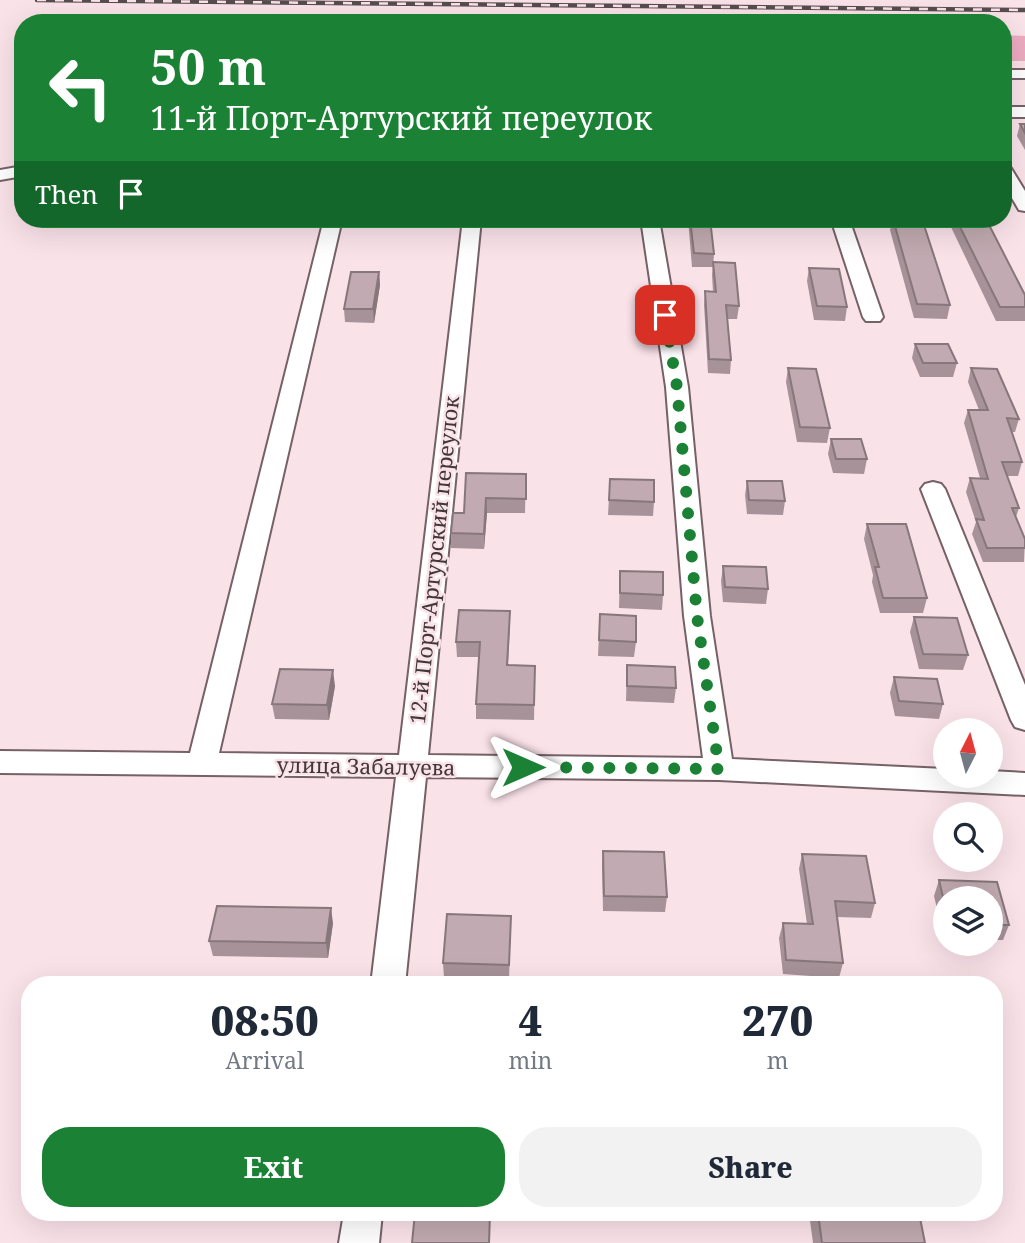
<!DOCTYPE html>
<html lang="en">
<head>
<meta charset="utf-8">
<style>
	body { margin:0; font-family:"Noto Serif",serif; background:#f2f2f3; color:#1f2937; height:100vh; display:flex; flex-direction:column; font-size:26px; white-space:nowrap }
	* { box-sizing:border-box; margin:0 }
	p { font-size:23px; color:#747a83 }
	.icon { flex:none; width:38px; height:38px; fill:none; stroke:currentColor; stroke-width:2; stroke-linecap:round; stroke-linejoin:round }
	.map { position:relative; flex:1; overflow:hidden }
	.side { position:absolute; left:21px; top:976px; width:982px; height:245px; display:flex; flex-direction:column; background:#fff; border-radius:28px; box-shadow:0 7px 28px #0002 }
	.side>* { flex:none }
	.hud { position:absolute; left:14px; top:14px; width:998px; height:214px; border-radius:28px; box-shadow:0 7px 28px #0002; background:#1a8135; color:#fff; overflow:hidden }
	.needle { width:46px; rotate:6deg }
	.buttons { position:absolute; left:933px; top:718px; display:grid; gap:14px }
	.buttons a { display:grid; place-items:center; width:70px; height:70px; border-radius:50%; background:#fff; box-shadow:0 7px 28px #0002; font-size:35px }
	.pin { position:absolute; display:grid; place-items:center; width:60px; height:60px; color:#fff; margin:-30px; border-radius:14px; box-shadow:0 4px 10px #0006 }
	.me { position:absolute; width:77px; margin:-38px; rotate:90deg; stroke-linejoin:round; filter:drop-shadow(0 0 5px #0008) }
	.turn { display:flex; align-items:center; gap:24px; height:147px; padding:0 21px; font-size:32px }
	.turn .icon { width:91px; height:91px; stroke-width:2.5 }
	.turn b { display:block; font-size:49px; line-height:60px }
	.then { display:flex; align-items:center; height:66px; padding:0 21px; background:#0003; gap:14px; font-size:26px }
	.eta { display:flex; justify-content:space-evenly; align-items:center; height:119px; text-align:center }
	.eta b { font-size:42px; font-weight:800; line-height:49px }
	.primary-button { display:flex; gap:14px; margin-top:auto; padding:14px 21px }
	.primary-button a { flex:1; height:80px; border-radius:28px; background:#1a8135; color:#fff; font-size:28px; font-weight:800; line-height:80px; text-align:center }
	.primary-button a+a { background:#f2f2f3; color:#1f2937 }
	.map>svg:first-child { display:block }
	.green { fill:#edabc1 }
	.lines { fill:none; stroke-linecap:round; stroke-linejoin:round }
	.street-casing { stroke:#766167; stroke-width:4 }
	.street { fill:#fff; fill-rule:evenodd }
	.rail-casing { stroke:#574c4f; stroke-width:4.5 }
	.rail { stroke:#fae2e9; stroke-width:2.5; stroke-dasharray:9; stroke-linecap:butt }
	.wall { fill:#a69298 }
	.shaded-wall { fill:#87777c }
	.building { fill:#c1aab1; stroke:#87777c; stroke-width:2 }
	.route { stroke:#1a8135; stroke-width:12; stroke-dasharray:0 21.6 }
	.labels { text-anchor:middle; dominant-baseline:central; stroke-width:5; stroke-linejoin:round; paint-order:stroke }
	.street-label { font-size:21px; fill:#40373a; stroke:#fae2e9 }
</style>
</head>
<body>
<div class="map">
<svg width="1025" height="1243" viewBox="0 0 1025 1243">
	<rect width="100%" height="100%" fill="#fae2e9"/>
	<path class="green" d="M 1003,35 L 1025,36 L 1025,61 L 1003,61 Z"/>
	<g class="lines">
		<defs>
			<g id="street">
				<rect x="1003" y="70" width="22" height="8"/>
				<rect x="1003" y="107" width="22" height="10"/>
				<path d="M 1003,164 L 1009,165 L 1025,191 L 1025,211 L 1019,210 L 1003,183 Z"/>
				<path d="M 23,166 L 23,176 L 0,180 L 0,170 Z"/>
				<path d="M 324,219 L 342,219 L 219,753 L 399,755 L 463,219 L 481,219 L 428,755 L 703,758 L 684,616 L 666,387 L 641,219 L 659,219 L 688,387 L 710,616 L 732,759 L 945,769 L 945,775 L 990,775 L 990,771 L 1025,773 L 1025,795 L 719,780 L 426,777 L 405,985 L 371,985 L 396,777 L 0,773 L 0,751 L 190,753 Z"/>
				<path d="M 831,219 L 849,219 L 883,317 L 880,321 L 866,321 L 863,317 Z"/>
				<path d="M 933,482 L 941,484 L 945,489 L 1025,685 L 1025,730 L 1015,727 L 1011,720 L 921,489 L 925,484 Z"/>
				<path d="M 344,1213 L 382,1213 L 379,1243 L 339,1243 Z"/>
			</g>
		</defs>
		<use href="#street" class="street-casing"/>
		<use href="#street" class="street"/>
		<defs>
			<path id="rail" d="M 37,0 L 1025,10"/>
		</defs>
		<use href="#rail" class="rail-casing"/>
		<use href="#rail" class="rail"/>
	</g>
	<g class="wall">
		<path d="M 1020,124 L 1025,124 L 1025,150 L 1017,136 Z"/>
		<path d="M 688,219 L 710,219 L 714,254 L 713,267 L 692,267 Z"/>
		<path d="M 893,219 L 922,219 L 950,305 L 947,319 L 914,318 L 890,230 Z"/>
		<path d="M 952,219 L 986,219 L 1025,295 L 1025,321 L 996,321 L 950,225 Z"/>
		<path d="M 713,262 L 739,306 L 737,319 L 727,319 L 731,360 L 730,374 L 708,373 L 704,305 L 705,291 L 713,292 L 712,275 Z"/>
		<path d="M 809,268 L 847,307 L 845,321 L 814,320 L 807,281 Z"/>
		<path d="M 379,272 L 380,285 L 374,323 L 345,322 L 344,309 Z"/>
		<path d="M 915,344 L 957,363 L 953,377 L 920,377 L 912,358 Z"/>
		<path d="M 788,368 L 830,428 L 827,443 L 797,442 L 786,382 Z"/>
		<path d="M 971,368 L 1019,419 L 1015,432 L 1012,432 L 1022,462 L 1018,476 L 1007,476 L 1019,508 L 1016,517 L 1025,539 L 1024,562 L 983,562 L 972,534 L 976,522 L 966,492 L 970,478 L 980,478 L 964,423 L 968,410 L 979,410 L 968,382 Z"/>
		<path d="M 831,439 L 867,459 L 864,474 L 833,473 L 828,454 Z"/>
		<path d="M 526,474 L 525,513 L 487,513 L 484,549 L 451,548 L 451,533 L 464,513 Z"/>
		<path d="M 610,479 L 654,502 L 653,516 L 608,515 Z"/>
		<path d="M 747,481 L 785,501 L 783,515 L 747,514 L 745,495 Z"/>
		<path d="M 867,524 L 927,598 L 923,613 L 880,613 L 872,582 L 873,575 L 864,539 Z"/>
		<path d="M 723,566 L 768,589 L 766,604 L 723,602 L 721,581 Z"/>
		<path d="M 620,571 L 663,595 L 662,610 L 619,608 Z"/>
		<path d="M 600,614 L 636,642 L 634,657 L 598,656 Z"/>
		<path d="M 914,617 L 968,655 L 963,670 L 919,669 L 910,632 Z"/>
		<path d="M 510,626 L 508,665 L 535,666 L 534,720 L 476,719 L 476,704 L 479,657 L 457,657 L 456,642 Z"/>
		<path d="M 627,665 L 676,688 L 674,703 L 626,701 Z"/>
		<path d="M 894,677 L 943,704 L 939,719 L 895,716 L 890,693 Z"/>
		<path d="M 335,686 L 329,720 L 275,719 L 272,704 Z"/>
		<path d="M 603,851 L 667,897 L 665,912 L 603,911 L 602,866 Z"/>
		<path d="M 802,854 L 875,903 L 871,918 L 837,917 L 843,963 L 839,978 L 783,974 L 779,938 L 783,923 L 807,924 L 799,869 Z"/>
		<path d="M 939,880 L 997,882 L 1009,925 L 1003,940 L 990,940 L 990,898 L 945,898 L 945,938 L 944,938 L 934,896 Z"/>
		<path d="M 511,916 L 509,980 L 444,978 L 443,963 Z"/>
		<path d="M 333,923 L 328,958 L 213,956 L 209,941 Z"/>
		<path d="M 809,1213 L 919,1213 L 925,1243 L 813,1243 Z"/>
	</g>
	<g class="shaded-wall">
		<path d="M 379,272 L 380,285 L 374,323 L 373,309 Z"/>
		<path d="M 486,498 L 487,513 L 484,549 L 484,534 Z"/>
		<path d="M 333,670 L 335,686 L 329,720 L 327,705 Z"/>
		<path d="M 331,908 L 333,923 L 328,958 L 326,943 Z"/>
	</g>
	<g class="building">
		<path d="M 1020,124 L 1025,124 L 1025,133 Z"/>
		<path d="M 690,219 L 710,219 L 714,254 L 694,253 Z"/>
		<path d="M 893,219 L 922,219 L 950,305 L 917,304 Z"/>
		<path d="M 956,219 L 986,219 L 1025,295 L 1025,307 L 1000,307 Z"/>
		<path d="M 713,262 L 735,263 L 739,306 L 726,305 L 731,360 L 709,359 L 705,291 L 716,292 Z"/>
		<path d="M 809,268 L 839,269 L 847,307 L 817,306 Z"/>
		<path d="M 351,272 L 379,272 L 373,309 L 344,309 Z"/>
		<path d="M 915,344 L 948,344 L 957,363 L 923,363 Z"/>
		<path d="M 788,368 L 816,369 L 830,428 L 800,427 Z"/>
		<path d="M 971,368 L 997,369 L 1019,419 L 1007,418 L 1022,462 L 1002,462 L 1019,508 L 1012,508 L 1025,539 L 1025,548 L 987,548 L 976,519 L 984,520 L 970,478 L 988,479 L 968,410 L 988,410 Z"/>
		<path d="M 831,439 L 861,439 L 867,459 L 836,459 Z"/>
		<path d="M 466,473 L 526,474 L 526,499 L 486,498 L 484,534 L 451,533 L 453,513 L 464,513 Z"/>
		<path d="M 610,479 L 654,480 L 654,502 L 609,500 Z"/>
		<path d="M 747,481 L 782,481 L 785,501 L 749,500 Z"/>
		<path d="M 867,524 L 906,524 L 927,598 L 883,598 L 875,567 L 879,567 Z"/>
		<path d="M 723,566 L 766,567 L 768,589 L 725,587 Z"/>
		<path d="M 620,571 L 663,572 L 663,595 L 620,593 Z"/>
		<path d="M 459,610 L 510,611 L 507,665 L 535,666 L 534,705 L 476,704 L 480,642 L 456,642 Z"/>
		<path d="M 600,614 L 636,616 L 636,642 L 599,640 Z"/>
		<path d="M 914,617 L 957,618 L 968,655 L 923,654 Z"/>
		<path d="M 627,665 L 675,667 L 676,688 L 627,686 Z"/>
		<path d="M 280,669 L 333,670 L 327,705 L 272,704 Z"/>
		<path d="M 894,677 L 937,679 L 943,704 L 899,701 Z"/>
		<path d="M 603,851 L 664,852 L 667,897 L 604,896 Z"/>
		<path d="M 802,854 L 866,856 L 875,903 L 835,901 L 843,963 L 786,960 L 783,923 L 813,924 Z"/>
		<path d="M 939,880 L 997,882 L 1009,925 L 990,925 L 990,898 L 945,898 L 945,906 Z"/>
		<path d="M 217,906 L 331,908 L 326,943 L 209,941 Z"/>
		<path d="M 447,914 L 511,916 L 509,965 L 443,963 Z"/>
		<path d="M 415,1213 L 490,1213 L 489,1243 L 412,1243 Z"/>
		<path d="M 818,1213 L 919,1213 L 925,1243 L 822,1243 Z"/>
	</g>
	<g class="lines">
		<path class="route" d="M 523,767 L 719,769 L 697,616 L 677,387 L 665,315"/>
	</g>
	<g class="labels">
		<g class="street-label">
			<text transform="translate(434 560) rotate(-84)">12-й Порт-Артурский переулок</text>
			<text transform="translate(366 766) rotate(1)">улица Забалуева</text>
		</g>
	</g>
</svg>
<div class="buttons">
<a><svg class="needle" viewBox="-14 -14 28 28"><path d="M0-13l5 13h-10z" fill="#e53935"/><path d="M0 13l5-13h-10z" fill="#747a83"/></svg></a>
<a><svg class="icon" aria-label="search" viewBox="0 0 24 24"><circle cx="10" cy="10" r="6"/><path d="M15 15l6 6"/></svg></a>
<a><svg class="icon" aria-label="layers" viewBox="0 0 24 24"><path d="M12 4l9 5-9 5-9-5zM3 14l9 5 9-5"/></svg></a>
</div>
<div class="pin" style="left:665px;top:315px;background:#d93025"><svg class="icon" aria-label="arrive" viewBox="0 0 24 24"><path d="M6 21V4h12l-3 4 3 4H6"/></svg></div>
<svg class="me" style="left:523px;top:767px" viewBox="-20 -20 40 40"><path d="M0-17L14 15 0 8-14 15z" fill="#1a8135" stroke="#fff" stroke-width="4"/></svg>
<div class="hud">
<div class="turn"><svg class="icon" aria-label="left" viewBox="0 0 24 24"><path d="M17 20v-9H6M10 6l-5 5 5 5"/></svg><div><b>50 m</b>11-й Порт-Артурский переулок</div></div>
<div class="then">Then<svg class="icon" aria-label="arrive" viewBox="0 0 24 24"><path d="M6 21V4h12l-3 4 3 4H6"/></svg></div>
</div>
<section class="side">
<div class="eta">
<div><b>08:50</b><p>Arrival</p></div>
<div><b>4</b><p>min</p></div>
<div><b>270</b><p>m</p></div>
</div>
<div class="primary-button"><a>Exit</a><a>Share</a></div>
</section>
</div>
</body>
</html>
